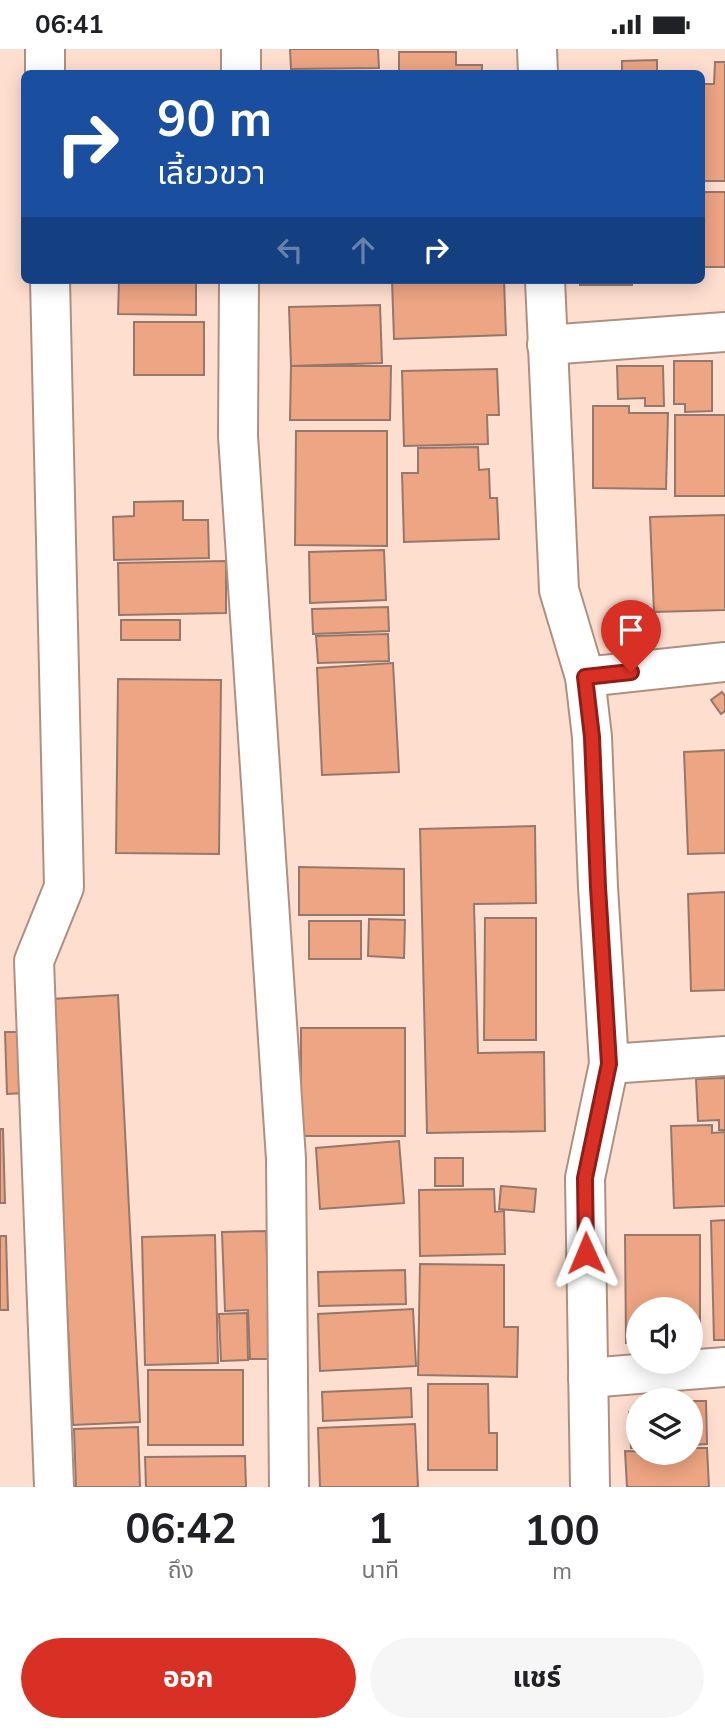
<!DOCTYPE html>
<html lang="th">
<head>
<meta charset="utf-8">
<style>
	body { margin:0; font-family:"Nunito Sans","Noto Sans Thai",sans-serif; background:#f6f6f6; color:#202124; height:100vh; display:flex; flex-direction:column; font-size:26px; white-space:nowrap }
	* { box-sizing:border-box; margin:0 }
	p { font-size:23px; color:#757577 }
	.icon { flex:none; width:38px; height:38px; fill:none; stroke:currentColor; stroke-width:2; stroke-linecap:round; stroke-linejoin:round }
	.map { position:relative; height:1438px; overflow:hidden }
	.drawer { display:flex; flex-direction:column; background:#fff; flex:1 }
	.drawer>* { flex:none }
	.banner { position:absolute; left:21px; top:21px; width:684px; height:214px; border-radius:10px; box-shadow:0 4px 18px #0003; background:#1a4fa0; color:#fff; overflow:hidden }
	.controls { position:absolute; left:626px; top:1248px; display:grid; gap:14px }
	.controls a { display:grid; place-items:center; width:77px; height:77px; border-radius:50%; background:#fff; box-shadow:0 4px 18px #0003; font-size:35px }
	.pin { position:absolute; display:grid; place-items:center; width:60px; height:60px; color:#fff; margin:-72px -30px; border-radius:50% 50% 50% 0; rotate:-45deg; box-shadow:0 0 7px #0007 }
	.pin .icon { rotate:45deg }
	.me { position:absolute; width:77px; margin:-38px; rotate:359deg; stroke-linejoin:round; filter:drop-shadow(0 0 5px #0008) }
	.turn { display:flex; align-items:center; gap:24px; height:147px; padding:0 21px; font-size:32px }
	.turn .icon { width:91px; height:91px; stroke-width:2.5 }
	.turn b { display:block; font-size:49px; line-height:60px }
	.lanes { display:flex; align-items:center; height:66px; padding:0 21px; background:#0003; justify-content:center; gap:35px; direction:ltr }
	.lanes .off { opacity:.35 }
	.eta { display:flex; justify-content:space-evenly; align-items:center; height:119px; text-align:center }
	.eta b { font-size:42px; font-weight:700; line-height:49px }
	.button { display:flex; gap:14px; margin-top:auto; padding:14px 21px }
	.button a { flex:1; height:80px; border-radius:42px; background:#d93025; color:#fff; font-size:28px; font-weight:700; line-height:80px; text-align:center }
	.button a+a { background:#f6f6f6; color:#202124 }
	.status { display:flex; justify-content:space-between; align-items:center; height:49px; padding:0 35px; background:#fff; direction:ltr }
	.status svg { height:19px; fill:currentColor }
	.map>svg:first-child { display:block }
	.building { fill:#eda583; stroke:#95786b; stroke-width:2 }
	.lines { fill:none; stroke-linecap:round; stroke-linejoin:round }
	.minor-casing { stroke:#ae9082; stroke-width:42 }
	.minor { stroke:#fff; stroke-width:38 }
	.route-casing { stroke:#8d1f18; stroke-width:18 }
	.route { stroke:#d93025; stroke-width:12 }
</style>
</head>
<body>
<div class="status"><b>06:41</b><svg viewBox="0 0 49 12"><path d="M0 12V9h3v3zM5 12V6h3v6zM10 12V3h3v9zM15 12V0h3v12zM26 1h20v11H26zM47 4h2v5h-2z"/></svg></div>
<div class="map">
<svg width="725" height="1438" viewBox="0 0 725 1438">
	<rect width="100%" height="100%" fill="#fedecf"/>
	<g class="building">
		<path d="M 290,0 L 378,0 L 379,19 L 291,20 Z"/>
		<path d="M 399,3 L 456,3 L 456,16 L 482,16 L 482,24 L 399,24 Z"/>
		<path d="M 657,11 L 657,24 L 622,24 L 622,12 Z"/>
		<path d="M 715,13 L 725,13 L 725,132 L 702,132 L 702,35 L 714,35 Z"/>
		<rect x="702" y="143" width="23" height="75"/>
		<path d="M 119,231 L 196,231 L 196,266 L 118,265 Z"/>
		<path d="M 392,231 L 504,231 L 506,286 L 394,290 Z"/>
		<rect x="580" y="231" width="52" height="5"/>
		<path d="M 380,256 L 382,314 L 291,317 L 289,258 Z"/>
		<rect x="134" y="273" width="70" height="53"/>
		<path d="M 674,312 L 712,312 L 712,362 L 685,363 L 685,355 L 674,355 Z"/>
		<path d="M 291,317 L 391,317 L 390,371 L 290,371 Z"/>
		<path d="M 617,317 L 663,317 L 664,357 L 645,357 L 645,349 L 618,350 Z"/>
		<path d="M 497,320 L 499,366 L 487,366 L 488,395 L 404,397 L 402,322 Z"/>
		<path d="M 593,357 L 629,357 L 629,364 L 668,364 L 666,440 L 593,439 Z"/>
		<rect x="675" y="366" width="50" height="81"/>
		<path d="M 296,382 L 387,382 L 387,497 L 295,496 Z"/>
		<path d="M 478,398 L 479,421 L 489,420 L 490,449 L 497,449 L 499,490 L 404,493 L 402,424 L 418,424 L 418,399 Z"/>
		<path d="M 183,452 L 183,471 L 208,471 L 209,509 L 114,511 L 113,468 L 134,467 L 134,453 Z"/>
		<path d="M 725,466 L 725,561 L 654,563 L 650,468 Z"/>
		<path d="M 384,501 L 386,551 L 310,554 L 309,503 Z"/>
		<path d="M 226,512 L 226,564 L 119,566 L 118,514 Z"/>
		<path d="M 388,558 L 389,582 L 313,585 L 312,560 Z"/>
		<rect x="121" y="571" width="59" height="20"/>
		<path d="M 388,585 L 389,612 L 318,614 L 316,587 Z"/>
		<path d="M 393,614 L 399,723 L 322,726 L 317,619 Z"/>
		<path d="M 118,630 L 221,631 L 219,805 L 116,804 Z"/>
		<path d="M 722,643 L 725,647 L 725,662 L 721,665 L 711,651 Z"/>
		<path d="M 725,701 L 725,804 L 688,805 L 684,703 Z"/>
		<path d="M 535,777 L 536,854 L 474,855 L 478,1004 L 544,1003 L 545,1082 L 427,1084 L 420,780 Z"/>
		<path d="M 299,818 L 404,820 L 404,866 L 299,866 Z"/>
		<path d="M 725,843 L 725,941 L 691,942 L 688,845 Z"/>
		<path d="M 485,869 L 536,869 L 536,991 L 484,991 Z"/>
		<path d="M 369,870 L 405,871 L 404,909 L 368,907 Z"/>
		<rect x="309" y="872" width="52" height="38"/>
		<path d="M 118,946 L 140,1373 L 73,1376 L 51,950 Z"/>
		<rect x="301" y="979" width="104" height="108"/>
		<path d="M 5,983 L 24,983 L 26,1044 L 7,1045 Z"/>
		<path d="M 725,1029 L 725,1081 L 719,1081 L 719,1071 L 698,1072 L 696,1030 Z"/>
		<path d="M 712,1076 L 712,1084 L 725,1083 L 725,1157 L 674,1159 L 671,1077 Z"/>
		<path d="M 0,1080 L 3,1080 L 5,1154 L 0,1154 Z"/>
		<path d="M 399,1092 L 404,1154 L 320,1160 L 316,1099 Z"/>
		<rect x="435" y="1109" width="28" height="28"/>
		<path d="M 501,1137 L 536,1140 L 534,1163 L 499,1160 Z"/>
		<path d="M 494,1140 L 495,1163 L 504,1162 L 505,1205 L 420,1207 L 419,1141 Z"/>
		<path d="M 725,1171 L 725,1291 L 714,1291 L 711,1172 Z"/>
		<path d="M 266,1182 L 271,1310 L 250,1310 L 248,1261 L 225,1262 L 222,1183 Z"/>
		<path d="M 215,1186 L 218,1314 L 145,1316 L 142,1188 Z"/>
		<path d="M 625,1186 L 700,1186 L 700,1294 L 691,1294 L 691,1260 L 639,1260 L 639,1294 L 626,1294 Z"/>
		<path d="M 0,1187 L 6,1187 L 8,1261 L 0,1261 Z"/>
		<path d="M 420,1215 L 504,1216 L 504,1278 L 518,1278 L 517,1328 L 418,1326 Z"/>
		<path d="M 405,1221 L 406,1255 L 319,1257 L 318,1223 Z"/>
		<path d="M 413,1260 L 416,1317 L 320,1322 L 318,1265 Z"/>
		<path d="M 247,1264 L 248,1311 L 221,1312 L 219,1265 Z"/>
		<rect x="148" y="1321" width="95" height="75"/>
		<path d="M 428,1335 L 488,1335 L 489,1384 L 497,1384 L 497,1421 L 428,1421 Z"/>
		<path d="M 411,1339 L 412,1368 L 323,1372 L 322,1343 Z"/>
		<path d="M 691,1352 L 706,1352 L 707,1395 L 691,1396 Z"/>
		<path d="M 629,1363 L 639,1363 L 639,1398 L 631,1399 Z"/>
		<path d="M 415,1375 L 418,1438 L 320,1438 L 318,1379 Z"/>
		<path d="M 138,1378 L 140,1438 L 76,1438 L 74,1380 Z"/>
		<path d="M 691,1399 L 707,1399 L 709,1438 L 627,1438 L 625,1402 L 691,1404 Z"/>
		<path d="M 245,1407 L 246,1438 L 146,1438 L 145,1408 Z"/>
	</g>
	<g class="lines">
		<defs>
			<g id="minor">
				<path d="M 45,0 L 45,24"/>
				<path d="M 537,0 L 538,24"/>
				<path d="M 241,24 L 241,0"/>
				<path d="M 50,231 L 64,838 L 34,912 L 54,1438"/>
				<path d="M 239,231 L 238,387 L 286,1110 L 289,1438"/>
				<path d="M 545,231 L 559,541 L 585,628 L 592,688 L 598,838 L 609,1015 L 585,1129 L 590,1438"/>
				<path d="M 547,296 L 725,283"/>
				<path d="M 585,628 L 725,613"/>
				<path d="M 609,1015 L 725,1007"/>
				<path d="M 588,1329 L 725,1318"/>
			</g>
		</defs>
		<use href="#minor" class="minor-casing"/>
		<use href="#minor" class="minor"/>
	</g>
	<g class="lines">
		<defs>
			<path id="route" d="M 586,1204 L 585,1129 L 609,1015 L 598,838 L 592,688 L 585,628 L 631,623"/>
		</defs>
		<use href="#route" class="route-casing"/>
		<use href="#route" class="route"/>
	</g>
</svg>
<div class="controls">
<a><svg class="icon" aria-label="sound" viewBox="0 0 24 24"><path d="M4 9h4l5-4v14l-5-4H4zM17 9q2 3 0 6"/></svg></a>
<a><svg class="icon" aria-label="layers" viewBox="0 0 24 24"><path d="M12 4l9 5-9 5-9-5zM3 14l9 5 9-5"/></svg></a>
</div>
<div class="pin" style="left:631px;top:623px;background:#d93025"><svg class="icon" aria-label="arrive" viewBox="0 0 24 24"><path d="M6 21V4h12l-3 4 3 4H6"/></svg></div>
<svg class="me" style="left:586px;top:1204px" viewBox="-20 -20 40 40"><path d="M0-17L14 15 0 8-14 15z" fill="#d93025" stroke="#fff" stroke-width="4"/></svg>
<div class="banner">
<div class="turn"><svg class="icon" aria-label="right" viewBox="0 0 24 24"><path d="M7 20v-9h11M14 6l5 5-5 5"/></svg><div><b>90 m</b>เลี้ยวขวา</div></div>
<div class="lanes"><svg class="icon off" aria-label="left" viewBox="0 0 24 24"><path d="M17 20v-9H6M10 6l-5 5 5 5"/></svg><svg class="icon off" aria-label="ahead" viewBox="0 0 24 24"><path d="M12 20V5M6 11l6-6 6 6"/></svg><svg class="icon" aria-label="right" viewBox="0 0 24 24"><path d="M7 20v-9h11M14 6l5 5-5 5"/></svg></div>
</div>
</div>
<section class="drawer">
<div class="eta">
<div><b>06:42</b><p>ถึง</p></div>
<div><b>1</b><p>นาที</p></div>
<div><b>100</b><p>m</p></div>
</div>
<div class="button"><a>ออก</a><a>แชร์</a></div>
</section>
</body>
</html>
